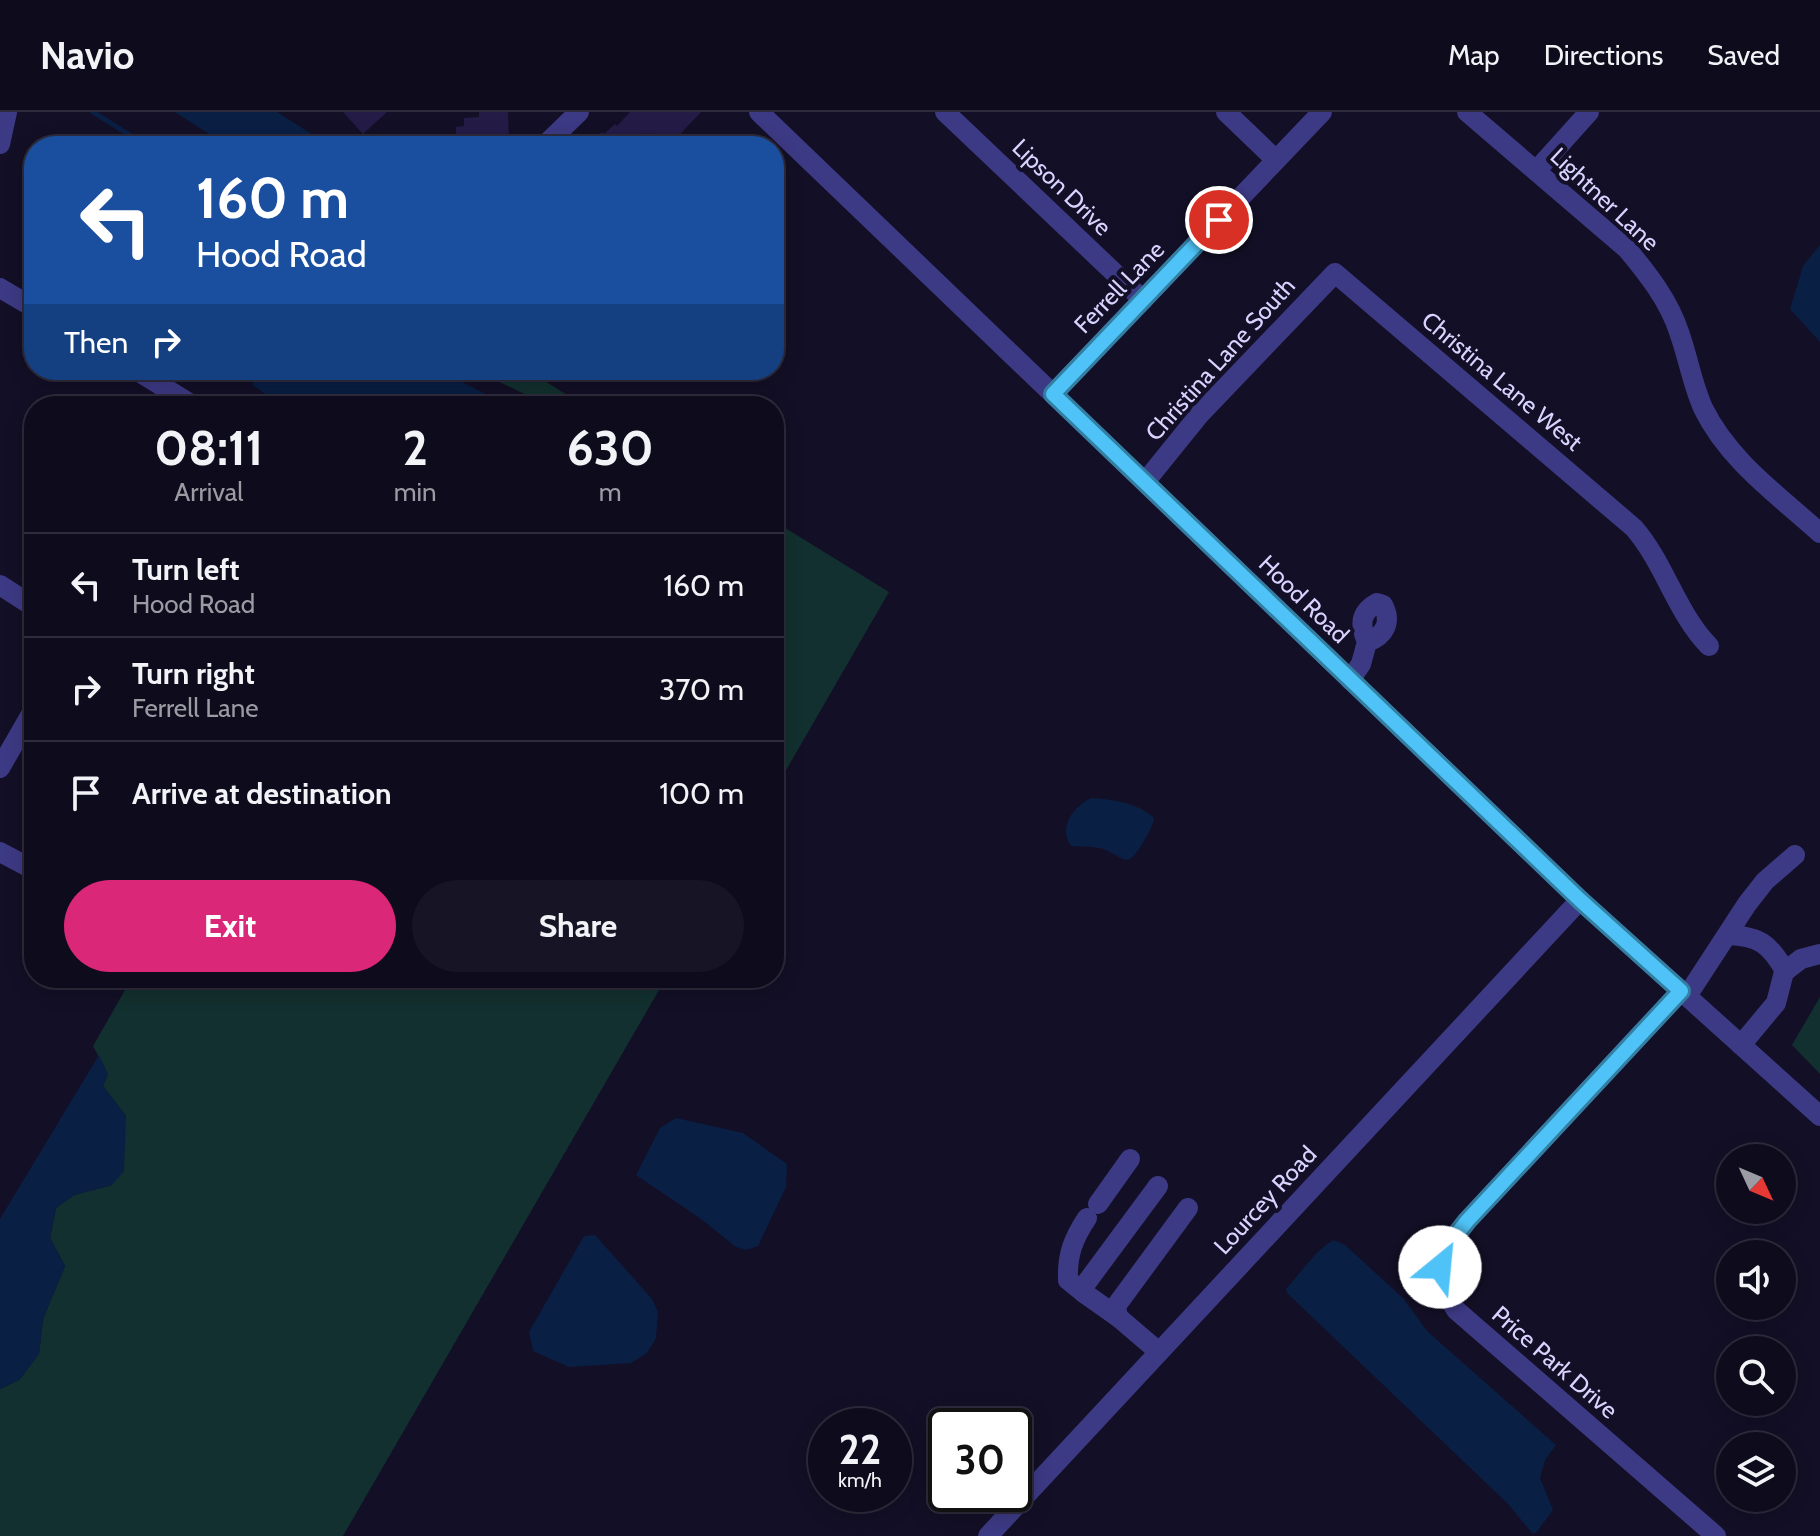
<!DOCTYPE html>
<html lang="en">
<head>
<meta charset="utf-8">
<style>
	body { margin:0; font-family:Cabin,sans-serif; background:#171425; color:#f1f3f6; height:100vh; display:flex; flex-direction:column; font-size:30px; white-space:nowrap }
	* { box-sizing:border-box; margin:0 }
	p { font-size:26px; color:#9b9ba3 }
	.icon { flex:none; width:44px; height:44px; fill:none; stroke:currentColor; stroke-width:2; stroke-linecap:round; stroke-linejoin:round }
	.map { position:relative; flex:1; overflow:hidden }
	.side { position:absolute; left:24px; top:284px; width:760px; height:592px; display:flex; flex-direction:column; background:#0e0b1c; border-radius:32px; box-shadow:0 4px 20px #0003,0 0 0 2px #2e2b3b }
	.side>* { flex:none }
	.banner { position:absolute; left:24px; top:24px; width:760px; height:244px; border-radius:32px; box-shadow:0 4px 20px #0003,0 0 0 2px #2e2b3b; background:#1a4fa0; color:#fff; overflow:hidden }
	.needle { width:52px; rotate:134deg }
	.tools { position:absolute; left:1716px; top:1032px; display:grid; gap:16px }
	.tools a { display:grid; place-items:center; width:80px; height:80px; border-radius:50%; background:#0e0b1c; box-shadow:0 4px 20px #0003,0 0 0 2px #2e2b3b; font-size:40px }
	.speed { position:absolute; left:808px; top:1296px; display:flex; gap:16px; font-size:40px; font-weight:700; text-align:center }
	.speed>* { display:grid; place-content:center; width:104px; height:104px; border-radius:50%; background:#0e0b1c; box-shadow:0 4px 20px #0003,0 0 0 2px #2e2b3b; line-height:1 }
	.speed small { font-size:20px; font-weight:400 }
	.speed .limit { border:4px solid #111; border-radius:12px; background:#fff; color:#111 }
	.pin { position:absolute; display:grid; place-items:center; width:68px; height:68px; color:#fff; margin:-34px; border:4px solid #fff; border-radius:50%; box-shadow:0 2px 8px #0007 }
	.me { position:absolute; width:88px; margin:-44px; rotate:28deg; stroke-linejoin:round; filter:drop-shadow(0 0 6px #0008) }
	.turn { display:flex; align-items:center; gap:28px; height:168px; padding:0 40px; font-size:36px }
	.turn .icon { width:104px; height:104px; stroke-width:2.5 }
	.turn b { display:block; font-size:56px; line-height:68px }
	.then { display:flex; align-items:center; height:76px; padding:0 40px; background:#0003; gap:16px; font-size:30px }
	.eta { display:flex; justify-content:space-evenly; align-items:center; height:136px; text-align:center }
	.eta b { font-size:48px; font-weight:700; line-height:56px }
	.action { display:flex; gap:16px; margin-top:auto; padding:16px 40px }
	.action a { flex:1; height:92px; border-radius:48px; background:#db2777; color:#fff; font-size:32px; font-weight:700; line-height:92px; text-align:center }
	.action a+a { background:#171425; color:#f1f3f6 }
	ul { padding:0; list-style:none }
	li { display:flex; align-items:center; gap:24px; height:104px; padding:0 40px; border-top:2px solid #2e2b3b }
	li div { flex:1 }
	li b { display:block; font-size:30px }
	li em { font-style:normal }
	header { display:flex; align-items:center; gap:48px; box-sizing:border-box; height:112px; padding:0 40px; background:#0e0b1c; border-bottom:2px solid #2e2b3b }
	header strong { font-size:38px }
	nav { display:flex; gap:44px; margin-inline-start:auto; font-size:28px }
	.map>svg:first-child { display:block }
	.green { fill:#12302f }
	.water { fill:#0a1f44 }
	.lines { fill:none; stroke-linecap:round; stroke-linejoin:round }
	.stream { stroke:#0a1f44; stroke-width:5 }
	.building { fill:#241b47 }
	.minor { stroke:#3d3a85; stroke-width:20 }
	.route-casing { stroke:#337fa1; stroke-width:20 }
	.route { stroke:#4fc3f7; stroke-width:14 }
	.labels { text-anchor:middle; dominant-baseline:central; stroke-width:8; stroke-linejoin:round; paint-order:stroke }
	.street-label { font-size:24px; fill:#d9d4ff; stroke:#130f26 }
</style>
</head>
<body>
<header>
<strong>Navio</strong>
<nav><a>Map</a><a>Directions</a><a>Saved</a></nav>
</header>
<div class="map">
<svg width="1820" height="1424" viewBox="0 0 1820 1424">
	<rect width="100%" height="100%" fill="#130f26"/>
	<g class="green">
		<path d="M 475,258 L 527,258 L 585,294 L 549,294 Z"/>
		<path d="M 774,409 L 889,480 L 774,679 Z"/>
		<path d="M 132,866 L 666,866 L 343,1424 L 0,1424 L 0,1277 L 19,1268 L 39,1242 L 43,1207 L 65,1154 L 50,1126 L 56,1096 L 74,1083 L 112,1073 L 126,1004 L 103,974 L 108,962 L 93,934 Z"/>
		<path d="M 1820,885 L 1820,962 L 1792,933 Z"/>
	</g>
	<g class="water">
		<path d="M 175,0 L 277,0 L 315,24 L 322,31 L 320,34 L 227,34 Z"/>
		<path d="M 1820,133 L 1820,230 L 1790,197 L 1803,154 Z"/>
		<path d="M 256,258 L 440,258 L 508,294 L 283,294 L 254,274 L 252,267 Z"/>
		<path d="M 1091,686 C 1111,687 1139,691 1154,706 C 1153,715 1148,721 1144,729 C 1126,759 1127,746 1103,737 C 1094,734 1081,735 1071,734 C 1058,715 1073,695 1091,686 Z"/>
		<path d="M 99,943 L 108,962 L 103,974 L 126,1004 L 124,1059 L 112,1073 L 74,1083 L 56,1096 L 50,1126 L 65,1154 L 43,1207 L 39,1242 L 19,1268 L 0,1277 L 0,1107 Z"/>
		<path d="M 676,1006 L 743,1021 L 787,1052 L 786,1075 L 758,1134 L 746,1138 L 736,1135 L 701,1107 L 636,1063 L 660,1016 Z"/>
		<path d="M 595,1123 L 652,1187 L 658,1200 L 656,1226 L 647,1241 L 631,1251 L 569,1255 L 533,1239 L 529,1220 L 584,1124 Z"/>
		<path d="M 1334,1128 L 1345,1133 L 1404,1187 L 1427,1219 L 1556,1333 L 1545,1348 L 1540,1366 L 1553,1398 L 1536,1421 L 1532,1421 L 1508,1392 L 1287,1181 L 1286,1177 C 1299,1163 1318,1135 1334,1128 Z"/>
	</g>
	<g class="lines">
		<path class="stream" d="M 93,0 L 147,34"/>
	</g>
	<g class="building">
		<path d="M 343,0 L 387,0 L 363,22 Z"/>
		<path d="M 479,0 L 508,0 L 509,26 L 498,26 L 498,33 L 488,34 L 464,34 L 464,27 L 456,28 L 456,15 L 464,14 L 464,6 L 479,5 Z"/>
		<path d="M 630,0 L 701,0 L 669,34 L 665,34 L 648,21 L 635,34 L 587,34 L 602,20 L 604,22 L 615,12 L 617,14 Z"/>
	</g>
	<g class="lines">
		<g class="minor">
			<path d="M 759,0 L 1580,788 L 1820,1004"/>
			<path d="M 945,0 L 1143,188"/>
			<path d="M 1226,0 L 1276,48"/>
			<path d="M 1467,0 L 1627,137 C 1648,162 1669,189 1679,220 C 1688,245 1692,271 1703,296 C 1729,349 1778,383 1820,421"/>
			<path d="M 0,32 L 7,0"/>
			<path d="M 544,34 L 579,0"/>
			<path d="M 1536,59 L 1589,0"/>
			<path d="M 0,176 L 34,196"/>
			<path d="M 136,258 L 194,294"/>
			<path d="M 1053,282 L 1322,0"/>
			<path d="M 1145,370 L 1200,302 L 1335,161 L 1634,416 C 1665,452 1676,500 1709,534"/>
			<path d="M 0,473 L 34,495"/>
			<path d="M 1350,568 L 1361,552 L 1367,530 C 1385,524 1392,510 1383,493 L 1377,491 C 1359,501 1360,514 1367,530"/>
			<path d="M 0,656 L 34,597"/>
			<path d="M 0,740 L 34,758"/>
			<path d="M 1728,823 C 1759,824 1770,832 1785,859"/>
			<path d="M 1681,879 L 1467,1109 C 1438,1146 1431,1156 1456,1198 L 1716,1424"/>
			<path d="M 1687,884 L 1747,792 L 1765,769 L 1795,743"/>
			<path d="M 1741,933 L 1776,891 L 1784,860 L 1801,847 L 1820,842"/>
			<path d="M 1098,1092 L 1130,1047"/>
			<path d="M 1084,1181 L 1068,1168 C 1067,1143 1073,1127 1087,1106"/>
			<path d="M 1118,1205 L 1084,1181 L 1084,1174 L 1158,1074"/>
			<path d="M 1159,1240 L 1118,1205 L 1116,1194 L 1188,1096"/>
			<path d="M 988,1424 L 1580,788"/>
		</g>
	</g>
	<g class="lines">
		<defs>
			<path id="route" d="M 1219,108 L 1053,282 L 1580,788 L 1681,879 L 1467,1109 L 1446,1136 L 1440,1155"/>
		</defs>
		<use href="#route" class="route-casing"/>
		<use href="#route" class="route"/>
	</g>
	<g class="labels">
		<g class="street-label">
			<text transform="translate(1062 75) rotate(44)">Lipson Drive</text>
			<text transform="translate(1605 87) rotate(43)">Lightner Lane</text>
			<text transform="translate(1119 175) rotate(-46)">Ferrell Lane</text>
			<text transform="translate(1220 247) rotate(-48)">Christina Lane South</text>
			<text transform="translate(1502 269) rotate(40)">Christina Lane West</text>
			<text transform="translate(1304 487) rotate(44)">Hood Road</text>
			<text transform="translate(1265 1088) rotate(-47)">Lourcey Road</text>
			<text transform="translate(1555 1250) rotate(41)">Price Park Drive</text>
		</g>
	</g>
</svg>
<div class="tools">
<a><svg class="needle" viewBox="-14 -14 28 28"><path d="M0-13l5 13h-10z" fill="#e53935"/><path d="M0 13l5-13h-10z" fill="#9b9ba3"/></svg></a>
<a><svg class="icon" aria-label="sound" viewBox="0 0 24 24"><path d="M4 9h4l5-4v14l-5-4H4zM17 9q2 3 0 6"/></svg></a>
<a><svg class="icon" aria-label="search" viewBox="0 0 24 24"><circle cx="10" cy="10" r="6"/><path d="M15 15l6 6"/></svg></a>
<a><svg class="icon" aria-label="layers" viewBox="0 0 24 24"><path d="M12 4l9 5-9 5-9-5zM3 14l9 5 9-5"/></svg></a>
</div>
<div class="speed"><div>22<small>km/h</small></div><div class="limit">30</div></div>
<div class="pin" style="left:1219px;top:108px;background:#d93025"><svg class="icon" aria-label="arrive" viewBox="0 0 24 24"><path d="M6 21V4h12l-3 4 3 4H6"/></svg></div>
<svg class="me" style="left:1440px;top:1155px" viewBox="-20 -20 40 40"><circle r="19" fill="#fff"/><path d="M0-13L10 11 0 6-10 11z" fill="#4fc3f7"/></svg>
<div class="banner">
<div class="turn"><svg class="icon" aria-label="left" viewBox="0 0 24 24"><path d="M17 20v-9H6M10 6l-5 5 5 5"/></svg><div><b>160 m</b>Hood Road</div></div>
<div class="then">Then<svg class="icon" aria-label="right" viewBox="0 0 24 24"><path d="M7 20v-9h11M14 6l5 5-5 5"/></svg></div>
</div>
<section class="side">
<div class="eta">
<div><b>08:11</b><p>Arrival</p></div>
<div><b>2</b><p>min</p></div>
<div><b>630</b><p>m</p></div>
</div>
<ul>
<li><svg class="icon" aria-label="left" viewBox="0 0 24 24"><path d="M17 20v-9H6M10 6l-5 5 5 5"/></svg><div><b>Turn left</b><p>Hood Road</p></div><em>160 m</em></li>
<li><svg class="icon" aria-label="right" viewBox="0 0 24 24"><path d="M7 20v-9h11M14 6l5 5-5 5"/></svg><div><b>Turn right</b><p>Ferrell Lane</p></div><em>370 m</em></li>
<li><svg class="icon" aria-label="arrive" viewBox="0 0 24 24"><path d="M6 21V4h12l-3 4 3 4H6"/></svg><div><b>Arrive at destination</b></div><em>100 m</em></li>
</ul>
<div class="action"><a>Exit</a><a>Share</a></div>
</section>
</div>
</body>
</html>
